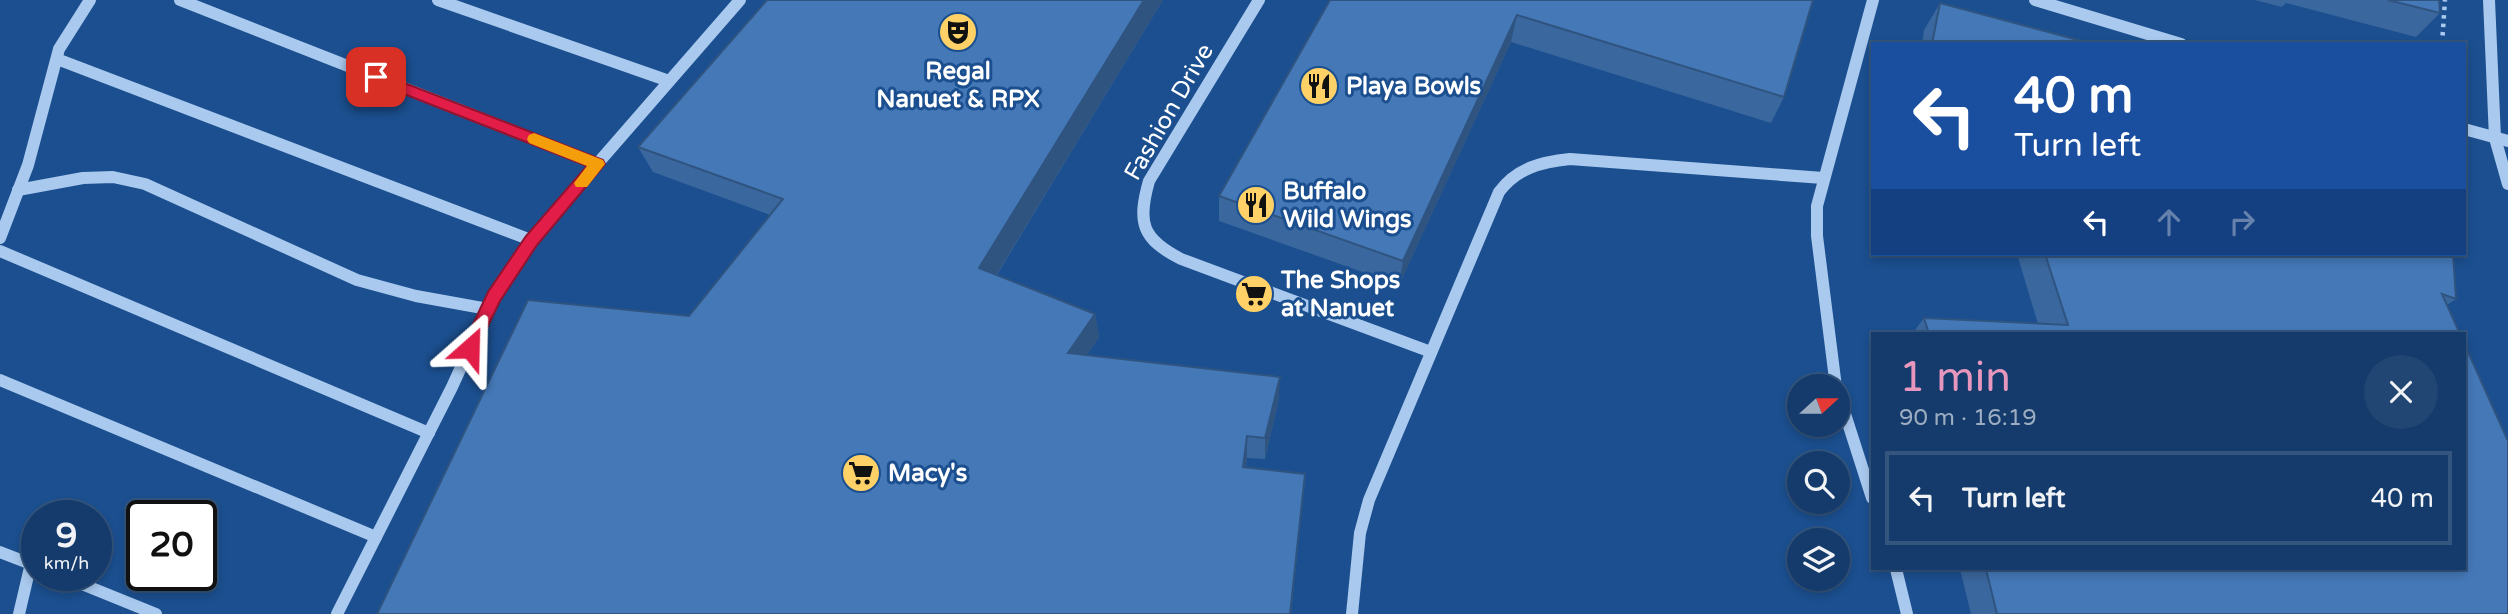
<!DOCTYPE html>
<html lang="en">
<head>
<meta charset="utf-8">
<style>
	body { margin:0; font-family:"Varela Round",sans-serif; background:#214673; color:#f1f3f6; height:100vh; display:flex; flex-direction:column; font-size:26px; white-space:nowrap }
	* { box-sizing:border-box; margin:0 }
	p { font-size:23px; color:#9dadc1 }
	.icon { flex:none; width:38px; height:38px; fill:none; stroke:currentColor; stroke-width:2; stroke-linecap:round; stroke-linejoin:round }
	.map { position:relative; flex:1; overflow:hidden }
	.panel { position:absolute; left:1871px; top:332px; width:595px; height:238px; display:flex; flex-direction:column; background:#143b6b; border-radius:0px; box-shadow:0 4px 10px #0003,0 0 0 2px #33557e }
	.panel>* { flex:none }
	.banner { position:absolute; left:1871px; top:42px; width:595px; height:214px; border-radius:0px; box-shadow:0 4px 10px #0003,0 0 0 2px #33557e; background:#1a4fa0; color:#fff; overflow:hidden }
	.needle { width:46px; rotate:69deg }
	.tools { position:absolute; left:1787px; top:374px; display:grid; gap:14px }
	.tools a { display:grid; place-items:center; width:63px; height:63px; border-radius:50%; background:#143b6b; box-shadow:0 4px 10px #0003,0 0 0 2px #33557e; font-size:35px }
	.speed { position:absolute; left:21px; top:500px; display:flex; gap:14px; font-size:35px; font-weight:700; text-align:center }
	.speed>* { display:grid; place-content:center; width:91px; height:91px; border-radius:50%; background:#143b6b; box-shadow:0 4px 10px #0003,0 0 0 2px #33557e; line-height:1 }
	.speed small { font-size:18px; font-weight:400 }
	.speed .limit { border:4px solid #111; border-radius:10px; background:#fff; color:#111 }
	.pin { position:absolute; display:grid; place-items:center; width:60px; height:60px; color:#fff; margin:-30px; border-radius:14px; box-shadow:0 4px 10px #0006 }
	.me { position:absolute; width:77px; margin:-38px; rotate:25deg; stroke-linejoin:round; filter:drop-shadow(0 0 5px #0008) }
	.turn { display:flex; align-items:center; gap:24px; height:147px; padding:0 28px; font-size:32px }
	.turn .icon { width:91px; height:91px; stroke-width:2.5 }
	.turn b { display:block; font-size:49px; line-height:60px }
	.lanes { display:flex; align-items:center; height:66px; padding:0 28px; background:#0003; justify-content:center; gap:35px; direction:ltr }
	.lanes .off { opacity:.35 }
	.round { display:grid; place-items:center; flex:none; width:74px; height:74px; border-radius:37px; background:#214673 }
	.overview { display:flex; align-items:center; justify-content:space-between; height:119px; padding:0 28px }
	h1 { font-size:42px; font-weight:600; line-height:52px; color:#e797bd }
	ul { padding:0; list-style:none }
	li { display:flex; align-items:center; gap:21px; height:94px; margin:0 14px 10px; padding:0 14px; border:4px solid #33557e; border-radius:0px }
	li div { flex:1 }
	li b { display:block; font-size:26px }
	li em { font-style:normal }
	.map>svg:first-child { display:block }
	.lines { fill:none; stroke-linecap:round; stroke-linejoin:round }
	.path { stroke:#a9c9ee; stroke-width:4.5; stroke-dasharray:3.5 5; stroke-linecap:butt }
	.minor { stroke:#a9c9ee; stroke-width:12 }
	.wall { fill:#3a679d }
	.shaded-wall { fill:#305480 }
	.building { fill:#4478b7; stroke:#305480; stroke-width:2 }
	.route { fill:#e11d48; stroke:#92132f; stroke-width:2 }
	.slow { fill:#f59e0b }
	.labels { text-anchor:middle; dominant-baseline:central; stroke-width:6; stroke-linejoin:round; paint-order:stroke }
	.poi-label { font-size:24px; font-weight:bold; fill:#fff; stroke:#1b4f8f; text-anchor:start }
	.street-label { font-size:24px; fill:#fff; stroke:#1b4f8f }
</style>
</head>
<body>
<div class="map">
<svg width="2508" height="614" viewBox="0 0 2508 614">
	<rect width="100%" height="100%" fill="#1b4f8f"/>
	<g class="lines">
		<path class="path" d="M 2442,44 L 2445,0"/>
		<g class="minor">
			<path d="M 180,0 L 597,164"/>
			<path d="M 438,0 L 669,81"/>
			<path d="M 1259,0 L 1149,181 C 1137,223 1142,239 1181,259 L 1431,352"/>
			<path d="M 2035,0 L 2181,44"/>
			<path d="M 2489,0 L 2495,138 L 2508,184"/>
			<path d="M 57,59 L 531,240"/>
			<path d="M 2464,129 L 2508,141"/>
			<path d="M 18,190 L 83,178 L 113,177 L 145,184 L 357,280 L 416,296 L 488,309"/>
			<path d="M 0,238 L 28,165 L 59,49 L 90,0"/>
			<path d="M 0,251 L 429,433"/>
			<path d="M 0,380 L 376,537"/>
			<path d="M 1836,387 L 1817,236 L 1817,206 L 1873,0"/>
			<path d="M 1838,392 L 1872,498"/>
			<path d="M 0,552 L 36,566"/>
			<path d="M 1896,569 L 1907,614"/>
			<path d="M 62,576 L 156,614"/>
			<path d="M 19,614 L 31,563"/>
			<path d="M 337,614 L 452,387 L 493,297 L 531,240 L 740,0"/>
			<path d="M 1352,614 L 1360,533 L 1369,500 L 1499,192 C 1517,168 1541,162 1570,159 L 1823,178"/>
		</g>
	</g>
	<g class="wall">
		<path d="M 767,0 L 1163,0 L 997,275 L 1095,314 L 1099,337 L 1087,355 L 1279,399 L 1265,459 L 1247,458 L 1246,467 L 1305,474 L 1291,614 L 377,614 L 689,316 L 770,215 L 653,172 L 638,147 Z"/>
		<path d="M 1330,0 L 1813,0 L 1784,97 L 1771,123 L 1511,42 L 1399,285 L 1219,221 L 1219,196 Z"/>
		<path d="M 2255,0 L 2439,0 L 2440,13 L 2416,37 L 2286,3 L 2282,7 Z"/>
		<path d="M 1940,3 L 2093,44 L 1922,44 L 1924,30 Z"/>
		<path d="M 2017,254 L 2453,254 L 2456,299 L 2447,305 L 1929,334 L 2038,324 Z"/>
		<path d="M 1924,318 L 1929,334 L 1912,334 Z"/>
		<path d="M 1960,569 L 2464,569 L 2508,614 L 1971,614 Z"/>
	</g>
	<g class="shaded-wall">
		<path d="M 1144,0 L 1163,0 L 986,292 L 979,268 Z"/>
		<path d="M 1517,15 L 1511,42 L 1399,285 L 1403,261 Z"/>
		<path d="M 1095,314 L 1099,337 L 1073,376 L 1068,353 Z"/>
		<path d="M 1280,377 L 1279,399 L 1265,459 L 1265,438 Z"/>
		<path d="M 1247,436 L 1247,458 L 1243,487 L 1243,467 Z"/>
		<path d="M 1305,474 L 1291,614 L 1290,614 Z"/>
	</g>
	<g class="building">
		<path d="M 767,0 L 1144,0 L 979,268 L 1095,314 L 1068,353 L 1280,377 L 1265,438 L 1247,436 L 1243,467 L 1305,474 L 1290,614 L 377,614 L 528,300 L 689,316 L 783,199 L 638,147 Z"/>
		<path d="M 1330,0 L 1813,0 L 1784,97 L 1517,15 L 1403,261 L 1219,196 Z"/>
		<path d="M 2388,0 L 2439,0 L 2440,13 Z"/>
		<path d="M 1940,3 L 2093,44 L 1932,44 Z"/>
		<path d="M 2045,254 L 2453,254 L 2456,299 L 2442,294 L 2460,334 L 1929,334 L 1924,318 L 2068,325 Z"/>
		<path d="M 2464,343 L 2508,441 L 2508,614 L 1997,614 L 1986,569 L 2464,569 Z"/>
	</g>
	<path class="route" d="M 376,72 L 603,160 L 605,164 L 537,245 L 500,301 L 475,353 L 464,353 L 462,348 L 488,292 L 526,236 L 587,166 L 371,81 L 371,73 Z"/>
	<path class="slow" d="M 534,133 L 603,160 L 605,164 L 587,187 L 576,187 L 574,183 L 587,166 L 529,143 L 527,139 L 529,135 Z"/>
	<defs>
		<symbol id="theatre-disc" viewBox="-11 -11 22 22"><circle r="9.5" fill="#ffd166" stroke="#1b4f8f"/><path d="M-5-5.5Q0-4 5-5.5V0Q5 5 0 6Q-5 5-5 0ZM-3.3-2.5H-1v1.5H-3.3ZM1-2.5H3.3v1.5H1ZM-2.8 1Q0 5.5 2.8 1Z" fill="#111"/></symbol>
		<symbol id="restaurant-disc" viewBox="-11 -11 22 22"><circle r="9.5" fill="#ffd166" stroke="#1b4f8f"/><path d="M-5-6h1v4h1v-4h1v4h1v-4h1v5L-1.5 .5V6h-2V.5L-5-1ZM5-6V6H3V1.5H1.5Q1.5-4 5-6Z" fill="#111"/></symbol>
		<symbol id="supermarket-disc" viewBox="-11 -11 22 22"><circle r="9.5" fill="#ffd166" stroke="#1b4f8f"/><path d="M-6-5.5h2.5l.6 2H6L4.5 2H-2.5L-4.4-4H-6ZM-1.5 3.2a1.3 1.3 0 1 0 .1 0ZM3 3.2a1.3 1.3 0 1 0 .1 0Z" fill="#111"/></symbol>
	</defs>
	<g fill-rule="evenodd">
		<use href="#theatre-disc" x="936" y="10" width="44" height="44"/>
		<use href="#restaurant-disc" x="1297" y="64" width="44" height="44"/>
		<use href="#restaurant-disc" x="1234" y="183" width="44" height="44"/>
		<use href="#supermarket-disc" x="1232" y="272" width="44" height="44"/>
		<use href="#supermarket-disc" x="839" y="451" width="44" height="44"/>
	</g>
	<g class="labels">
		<g class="poi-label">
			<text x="958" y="71" text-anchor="middle">Regal<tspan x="958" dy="28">Nanuet &amp; RPX</tspan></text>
			<text x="1346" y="86">Playa Bowls</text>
			<text x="1283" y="191">Buffalo<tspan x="1283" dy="28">Wild Wings</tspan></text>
			<text x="1281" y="280">The Shops<tspan x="1281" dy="28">at Nanuet</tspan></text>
			<text x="888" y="473">Macy's</text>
		</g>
		<g class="street-label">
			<text transform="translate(1169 112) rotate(-60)">Fashion Drive</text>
		</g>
	</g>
</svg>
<div class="tools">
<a><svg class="needle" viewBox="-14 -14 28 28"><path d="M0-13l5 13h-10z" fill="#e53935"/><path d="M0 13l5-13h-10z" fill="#9dadc1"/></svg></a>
<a><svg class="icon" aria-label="search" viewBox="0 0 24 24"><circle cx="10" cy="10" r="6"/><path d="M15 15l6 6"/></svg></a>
<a><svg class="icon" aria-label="layers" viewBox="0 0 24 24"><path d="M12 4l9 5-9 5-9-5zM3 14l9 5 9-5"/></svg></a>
</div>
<div class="speed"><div>9<small>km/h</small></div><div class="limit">20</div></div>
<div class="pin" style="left:376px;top:77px;background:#d93025"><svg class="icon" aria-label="arrive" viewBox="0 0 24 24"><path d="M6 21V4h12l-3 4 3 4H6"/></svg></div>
<svg class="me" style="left:470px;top:348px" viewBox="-20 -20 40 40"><path d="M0-17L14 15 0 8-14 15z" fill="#e11d48" stroke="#fff" stroke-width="4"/></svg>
<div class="banner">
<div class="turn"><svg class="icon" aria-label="left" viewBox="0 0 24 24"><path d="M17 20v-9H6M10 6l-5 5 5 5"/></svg><div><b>40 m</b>Turn left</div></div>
<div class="lanes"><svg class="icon" aria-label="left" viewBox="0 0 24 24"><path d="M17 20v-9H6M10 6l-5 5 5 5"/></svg><svg class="icon off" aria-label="ahead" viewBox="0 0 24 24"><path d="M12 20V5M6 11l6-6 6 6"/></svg><svg class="icon off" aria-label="right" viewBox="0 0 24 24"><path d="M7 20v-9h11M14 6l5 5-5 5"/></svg></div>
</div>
<section class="panel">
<div class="overview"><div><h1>1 min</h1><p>90 m · 16:19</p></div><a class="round"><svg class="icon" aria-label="close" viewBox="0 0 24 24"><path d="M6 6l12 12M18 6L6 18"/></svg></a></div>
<ul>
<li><svg class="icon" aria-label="left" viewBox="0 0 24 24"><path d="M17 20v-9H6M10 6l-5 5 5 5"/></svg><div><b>Turn left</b></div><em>40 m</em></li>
</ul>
</section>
</div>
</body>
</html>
